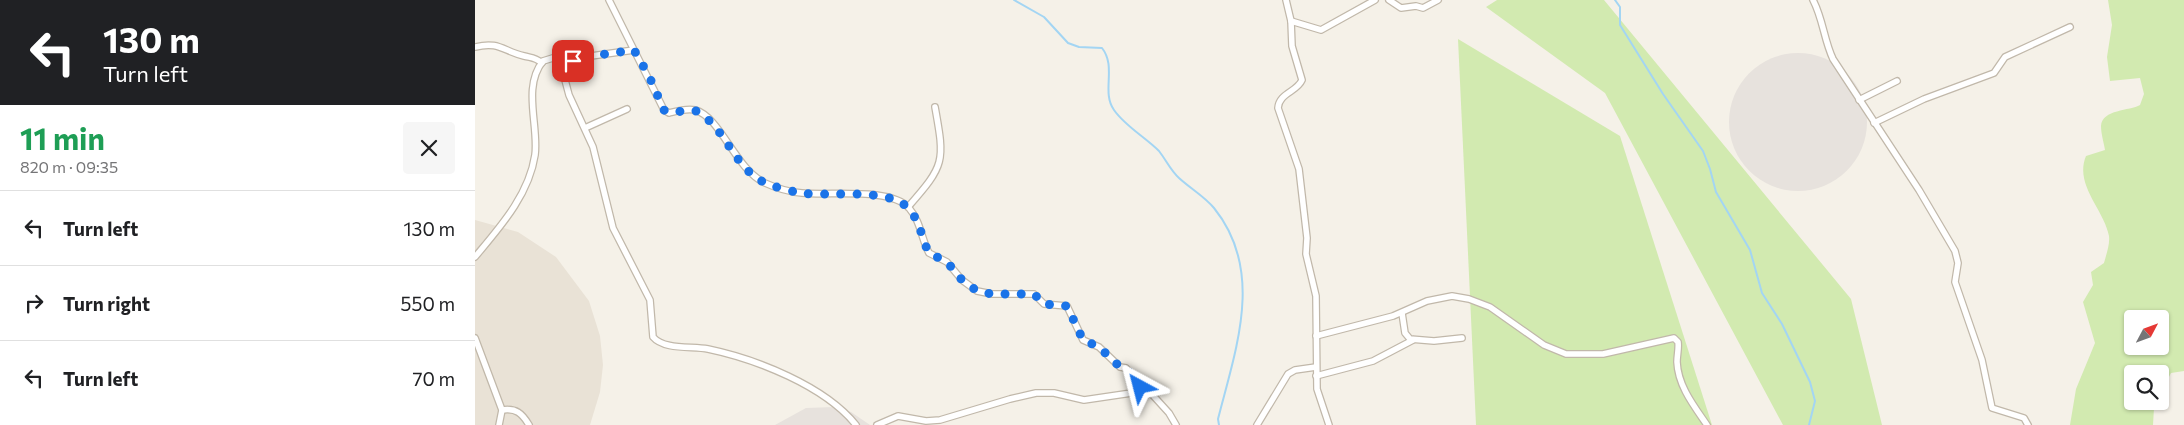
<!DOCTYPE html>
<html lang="en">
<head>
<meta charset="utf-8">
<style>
	body { margin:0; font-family:Commissioner,sans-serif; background:#f6f6f6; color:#202124; height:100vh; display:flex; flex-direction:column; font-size:19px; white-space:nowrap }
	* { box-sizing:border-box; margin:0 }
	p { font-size:16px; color:#757577 }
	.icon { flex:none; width:28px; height:28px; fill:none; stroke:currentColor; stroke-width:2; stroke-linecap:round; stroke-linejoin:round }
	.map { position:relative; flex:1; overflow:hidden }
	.sheet { display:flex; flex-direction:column; background:#fff; width:475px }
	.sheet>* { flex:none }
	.hud { background:#202124; color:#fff; overflow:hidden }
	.needle { width:32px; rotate:49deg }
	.tools { position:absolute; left:1649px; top:310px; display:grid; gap:10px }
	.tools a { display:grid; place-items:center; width:45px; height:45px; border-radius:5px; background:#fff; box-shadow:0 1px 4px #0004; font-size:25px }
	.pin { position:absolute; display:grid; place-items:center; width:42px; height:42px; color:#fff; margin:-21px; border-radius:10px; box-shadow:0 2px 8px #0006 }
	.me { position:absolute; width:55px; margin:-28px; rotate:322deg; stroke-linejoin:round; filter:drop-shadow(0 0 4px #0008) }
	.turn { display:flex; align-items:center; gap:18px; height:105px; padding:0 20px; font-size:22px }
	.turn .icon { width:65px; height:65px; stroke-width:2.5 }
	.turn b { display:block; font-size:35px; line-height:42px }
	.round { display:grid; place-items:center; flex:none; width:52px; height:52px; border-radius:5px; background:#f6f6f6 }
	.head { display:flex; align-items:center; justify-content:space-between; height:85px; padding:0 20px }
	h1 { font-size:30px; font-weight:700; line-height:38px; color:#1e9e55 }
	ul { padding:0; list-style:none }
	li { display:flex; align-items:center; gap:15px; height:75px; padding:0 20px; border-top:1px solid #e0e0e0 }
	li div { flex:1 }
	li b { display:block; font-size:19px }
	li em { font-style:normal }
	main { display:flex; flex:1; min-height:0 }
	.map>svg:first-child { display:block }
	.residential { fill:#e9e2d6 }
	.industrial { fill:#e7e2dd }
	.green { fill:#d2eab0; fill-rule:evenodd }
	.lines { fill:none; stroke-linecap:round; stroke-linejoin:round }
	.stream { stroke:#a3d5f3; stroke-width:2 }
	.minor-casing { stroke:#c1b8aa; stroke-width:8 }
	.minor { stroke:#fff; stroke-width:5.5 }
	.route { stroke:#1a73e8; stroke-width:9; stroke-dasharray:0 16.2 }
</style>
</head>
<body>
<main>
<section class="sheet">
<div class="hud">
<div class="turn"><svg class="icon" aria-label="left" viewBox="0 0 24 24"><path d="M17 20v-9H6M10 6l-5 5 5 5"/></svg><div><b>130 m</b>Turn left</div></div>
</div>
<div class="head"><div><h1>11 min</h1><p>820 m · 09:35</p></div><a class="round"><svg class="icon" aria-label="close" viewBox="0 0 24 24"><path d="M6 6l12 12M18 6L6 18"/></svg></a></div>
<ul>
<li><svg class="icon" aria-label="left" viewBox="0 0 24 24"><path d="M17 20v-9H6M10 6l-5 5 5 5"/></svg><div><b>Turn left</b></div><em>130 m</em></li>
<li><svg class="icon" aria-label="right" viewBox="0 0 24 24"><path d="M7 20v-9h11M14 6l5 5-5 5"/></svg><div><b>Turn right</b></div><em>550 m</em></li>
<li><svg class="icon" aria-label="left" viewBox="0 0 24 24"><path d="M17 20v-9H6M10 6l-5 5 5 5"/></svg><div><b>Turn left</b></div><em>70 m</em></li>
</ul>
</section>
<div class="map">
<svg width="1709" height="425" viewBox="0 0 1709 425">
	<rect width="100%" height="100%" fill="#f5f1e8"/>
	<path class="residential" d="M 0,220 L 43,232 L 81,257 L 114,301 L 125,336 L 128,365 L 125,392 L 115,425 L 0,425 Z"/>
	<g class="industrial">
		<circle cx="1323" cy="122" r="69"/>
		<path d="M 359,407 L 376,412 L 395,425 L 300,425 L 331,408 Z"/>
	</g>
	<g class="green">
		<path d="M 1022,0 L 1129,0 L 1376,299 L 1407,425 L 1308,425 L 1130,93 L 1011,7 Z"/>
		<path d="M 1633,0 L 1709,0 L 1709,371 L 1696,373 L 1685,394 L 1685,374 L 1658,374 L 1658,401 L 1681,401 L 1679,408 L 1678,425 L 1595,425 L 1601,389 L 1620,343 L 1608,302 L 1618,285 L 1616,272 L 1629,263 C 1631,255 1635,245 1634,236 C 1629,209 1599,185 1611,156 L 1630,150 C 1629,143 1626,134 1626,126 C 1627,109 1655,111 1665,105 L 1669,94 L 1665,78 L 1635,81 L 1632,57 L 1637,25 ZM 1658,319 L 1685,319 L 1685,346 L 1658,346 Z"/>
		<path d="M 983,39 L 1145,136 L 1237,425 L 1001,425 Z"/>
	</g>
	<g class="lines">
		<g class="stream">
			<path d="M 539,0 L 569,17 L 593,43 L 604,47 L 627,48 C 642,67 626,92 639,110 C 650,126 670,137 684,151 C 691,160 696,171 704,178 C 716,189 729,196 739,208 C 790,271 761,348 743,419 L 744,425"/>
			<path d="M 1140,0 L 1145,7 L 1145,25 L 1188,94 L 1228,151 L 1235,169 L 1241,192 L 1275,250 L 1287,293 L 1307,324 L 1335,382 L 1340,401 L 1334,425"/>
		</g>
		<defs>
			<g id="minor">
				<path d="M 134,0 L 159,50"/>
				<path d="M 811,0 L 816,21 L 817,46 L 827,80 C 822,92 804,93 803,108 L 824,169 L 832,238 L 831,254 L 841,296 L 842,389 L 854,425"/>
				<path d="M 914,0 L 926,8 L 941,6 L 948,8 L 963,0"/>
				<path d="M 1338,0 C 1348,19 1349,40 1358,59 L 1444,190 L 1480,251 L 1483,263 L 1480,282 L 1507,360 L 1517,408 L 1549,418 L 1553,425"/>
				<path d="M 816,21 L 846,30 L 900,0"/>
				<path d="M 0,47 C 24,41 28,51 49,56 C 57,58 60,57 67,63"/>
				<path d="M 86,65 L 109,57 L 159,50 L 189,110 L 194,113 C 202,111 212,108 220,110 C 246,117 260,169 290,183 C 301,188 315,192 327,193 C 355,196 415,187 434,208 C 446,222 446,238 454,253 L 472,262 L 487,280 L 502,291 L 517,294 L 559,294 L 569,304 L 592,306 L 608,340 L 624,347 L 645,367 L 651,368 L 663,382 L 664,391"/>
				<path d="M 1384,100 L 1422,81"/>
				<path d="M 1399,123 L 1449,99 L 1519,73 L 1530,57 L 1595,27"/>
				<path d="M 110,128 L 152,109"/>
				<path d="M 433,207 C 470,165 470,162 460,107"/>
				<path d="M 0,257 C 25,227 54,195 60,155 C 64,126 47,87 68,61 L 81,57 L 86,65 L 94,95 L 118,147 L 138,228 L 175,300 L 178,337 C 189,350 217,346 233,349 C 281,359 350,386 381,425"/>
				<path d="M 927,313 L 930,333 L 935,339 L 959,341 L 987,338"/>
				<path d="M 841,336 L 918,316 L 952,301 L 977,296 L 994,299 L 1015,307 L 1069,345 L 1091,354 L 1128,354 L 1199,338 L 1203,342 C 1204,348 1202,355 1202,362 C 1203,386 1219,406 1232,425"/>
				<path d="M 0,338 L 27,410 L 24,425"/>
				<path d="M 841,376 L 898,361 L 938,340"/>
				<path d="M 27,410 C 41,408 47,413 54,425"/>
				<path d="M 402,425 L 423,416 L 451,421 L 465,420 L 535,399 L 561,393 L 579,393 L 609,400 L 670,391 L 674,391 L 694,413 L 701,425"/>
				<path d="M 782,425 L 813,374 L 820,370 L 841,367"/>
			</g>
		</defs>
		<use href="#minor" class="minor-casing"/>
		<use href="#minor" class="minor"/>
	</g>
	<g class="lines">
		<path class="route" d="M 98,61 L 109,57 L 159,50 L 174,76 L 189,110 C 199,117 214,105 225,113 C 253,132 260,171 293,184 C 303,188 315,191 326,193 C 354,197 413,187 433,208 C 446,222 446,238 454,253 L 472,262 L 487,280 L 502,291 L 517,294 L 559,294 L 569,304 L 592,306 L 608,340 L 624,347 L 645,367 L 651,368 L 665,387"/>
	</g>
</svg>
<div class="tools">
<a><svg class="needle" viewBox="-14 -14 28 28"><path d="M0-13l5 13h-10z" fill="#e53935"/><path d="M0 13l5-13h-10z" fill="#757577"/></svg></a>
<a><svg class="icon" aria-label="search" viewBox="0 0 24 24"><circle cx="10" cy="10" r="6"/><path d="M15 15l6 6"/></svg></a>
</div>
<div class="pin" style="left:98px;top:61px;background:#d93025"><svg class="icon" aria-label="arrive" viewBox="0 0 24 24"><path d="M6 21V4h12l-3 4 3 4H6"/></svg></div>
<svg class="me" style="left:665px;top:387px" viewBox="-20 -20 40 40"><path d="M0-17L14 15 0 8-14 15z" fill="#1a73e8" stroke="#fff" stroke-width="4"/></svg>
</div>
</main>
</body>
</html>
